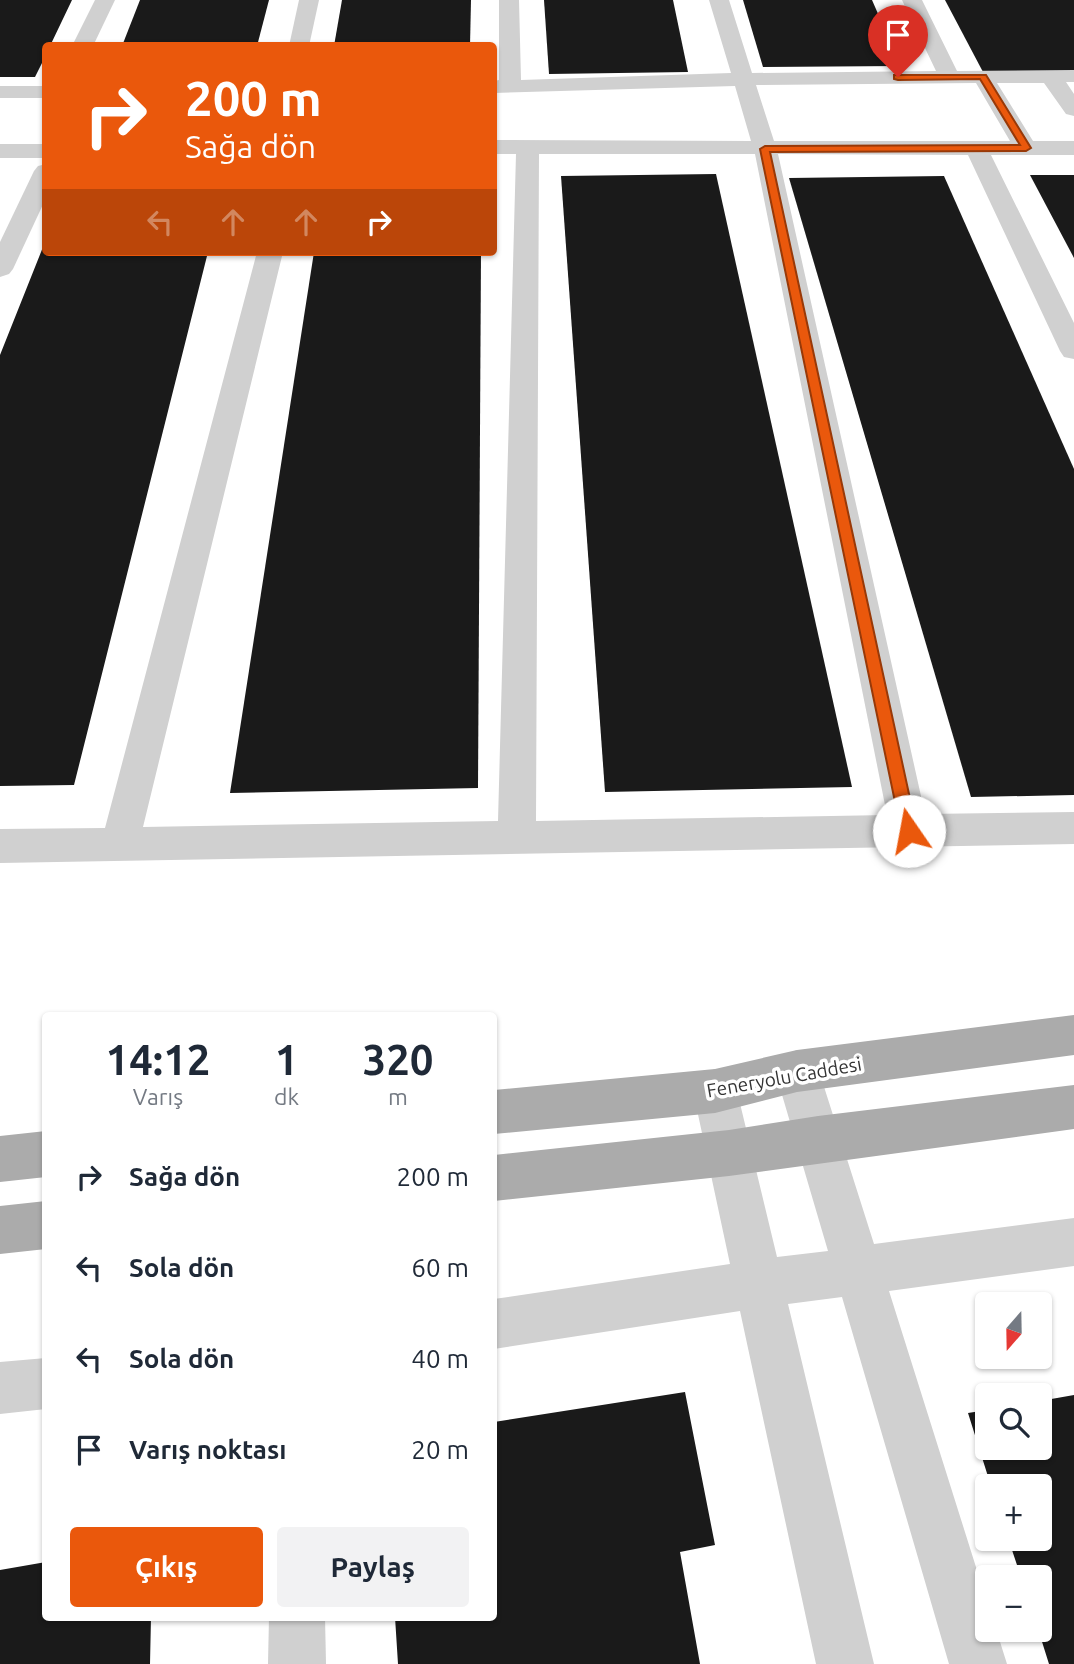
<!DOCTYPE html>
<html lang="tr">
<head>
<meta charset="utf-8">
<style>
	body { margin:0; font-family:Ubuntu,sans-serif; background:#f2f2f3; color:#1f2937; height:100vh; display:flex; flex-direction:column; font-size:26px; white-space:nowrap }
	* { box-sizing:border-box; margin:0 }
	p { font-size:23px; color:#747a83 }
	.icon { flex:none; width:38px; height:38px; fill:none; stroke:currentColor; stroke-width:2; stroke-linecap:round; stroke-linejoin:round }
	.map { position:relative; flex:1; overflow:hidden }
	.details { position:absolute; left:42px; top:1012px; width:455px; height:609px; display:flex; flex-direction:column; background:#fff; border-radius:7px; box-shadow:0 2px 5px #0004 }
	.details>* { flex:none }
	.top-card { position:absolute; left:42px; top:42px; width:455px; height:214px; border-radius:7px; box-shadow:0 2px 5px #0004; background:#ea580c; color:#fff; overflow:hidden }
	.needle { width:46px; rotate:200deg }
	.buttons { position:absolute; left:975px; top:1292px; display:grid; gap:14px }
	.buttons a { display:grid; place-items:center; width:77px; height:77px; border-radius:7px; background:#fff; box-shadow:0 2px 5px #0004; font-size:35px }
	.pin { position:absolute; display:grid; place-items:center; width:60px; height:60px; color:#fff; margin:-72px -30px; border-radius:50% 50% 50% 0; rotate:-45deg; box-shadow:0 0 7px #0007 }
	.pin .icon { rotate:45deg }
	.me { position:absolute; width:77px; margin:-38px; rotate:348deg; stroke-linejoin:round; filter:drop-shadow(0 0 5px #0008) }
	.turn { display:flex; align-items:center; gap:24px; height:147px; padding:0 28px; font-size:32px }
	.turn .icon { width:91px; height:91px; stroke-width:2.5 }
	.turn b { display:block; font-size:49px; line-height:60px }
	.lanes { display:flex; align-items:center; height:66px; padding:0 28px; background:#0003; justify-content:center; gap:35px; direction:ltr }
	.lanes .off { opacity:.35 }
	.eta { display:flex; justify-content:space-evenly; align-items:center; height:119px; text-align:center }
	.eta b { font-size:42px; font-weight:700; line-height:49px }
	.button { display:flex; gap:14px; margin-top:auto; padding:14px 28px }
	.button a { flex:1; height:80px; border-radius:7px; background:#ea580c; color:#fff; font-size:28px; font-weight:700; line-height:80px; text-align:center }
	.button a+a { background:#f2f2f3; color:#1f2937 }
	ul { padding:0; list-style:none }
	li { display:flex; align-items:center; gap:21px; height:91px; padding:0 28px }
	li div { flex:1 }
	li b { display:block; font-size:26px }
	li em { font-style:normal }
	.map>svg:first-child { display:block }
	.building { fill:#1a1a1a }
	.lines { fill:none; stroke-linecap:round; stroke-linejoin:round }
	.minor { fill:#d0d0d0; fill-rule:evenodd }
	.major { fill:#ababab; fill-rule:evenodd }
	.route { fill:#ea580c; stroke:#983908; stroke-width:2 }
	.labels { text-anchor:middle; dominant-baseline:central; stroke-width:7; stroke-linejoin:round; paint-order:stroke }
	.street-label { font-size:19px; fill:#333; stroke:#fff }
</style>
</head>
<body>
<div class="map">
<svg width="1074" height="1664" viewBox="0 0 1074 1664">
	<rect width="100%" height="100%" fill="#fff"/>
	<g class="building">
		<path d="M 0,0 L 72,0 L 50,46 L 46,46 L 46,55 L 35,77 L 0,77 Z"/>
		<path d="M 140,0 L 269,0 L 257,46 L 122,46 Z"/>
		<path d="M 342,0 L 471,0 L 470,46 L 334,46 Z"/>
		<path d="M 544,0 L 673,0 L 688,72 L 549,74 Z"/>
		<path d="M 743,0 L 872,0 L 901,66 L 763,67 Z"/>
		<path d="M 945,0 L 1074,0 L 1074,71 L 983,72 Z"/>
		<path d="M 716,174 L 852,787 L 605,792 L 561,176 Z"/>
		<path d="M 1030,175 L 1074,175 L 1074,258 Z"/>
		<path d="M 944,176 L 1074,469 L 1074,795 L 971,797 L 789,178 Z"/>
		<path d="M 45,242 L 46,252 L 208,252 L 74,785 L 0,786 L 0,355 Z"/>
		<path d="M 314,252 L 481,252 L 478,788 L 230,793 Z"/>
		<path d="M 685,1392 L 715,1545 L 680,1552 L 700,1664 L 398,1664 L 395,1617 L 494,1617 L 494,1422 Z"/>
		<path d="M 1074,1395 L 1074,1664 L 1049,1664 L 1038,1629 L 1040,1577 L 1021,1577 L 1008,1538 L 1040,1538 L 1040,1486 L 991,1486 L 968,1413 L 987,1410 L 987,1447 L 1040,1447 L 1040,1401 Z"/>
		<path d="M 46,1562 L 46,1617 L 151,1617 L 150,1664 L 0,1664 L 0,1570 Z"/>
	</g>
	<g class="lines">
		<g class="minor">
			<path d="M 95,0 L 115,0 L 93,46 L 72,46 Z"/>
			<path d="M 299,0 L 319,0 L 309,46 L 289,46 Z"/>
			<path d="M 499,0 L 519,0 L 521,80 L 731,73 L 709,0 L 729,0 L 752,73 L 936,71 L 902,0 L 922,0 L 957,71 L 1074,70 L 1074,82 L 1066,82 L 1074,94 L 1074,116 L 1066,114 L 1044,83 L 997,83 L 1033,141 L 1074,141 L 1074,155 L 991,155 L 1074,323 L 1074,359 L 1064,357 L 1060,351 L 968,155 L 778,154 L 925,814 L 1074,812 L 1074,844 L 0,863 L 0,829 L 105,828 L 257,252 L 283,252 L 143,827 L 498,821 L 516,154 L 494,154 L 494,140 L 751,141 L 735,86 L 494,93 L 494,81 L 499,80 ZM 976,83 L 1010,141 L 774,141 L 756,85 ZM 539,154 L 755,154 L 887,815 L 536,821 Z"/>
			<rect x="0" y="86" width="46" height="12"/>
			<rect x="0" y="144" width="46" height="14"/>
			<path d="M 46,164 L 46,198 L 13,269 L 9,274 L 0,277 L 0,242 L 34,171 L 38,166 Z"/>
			<path d="M 797,1050 L 813,1056 L 819,1071 L 874,1244 L 1074,1218 L 1074,1266 L 889,1291 L 987,1602 L 987,1629 L 996,1629 L 1007,1664 L 949,1664 L 842,1297 L 788,1304 L 874,1664 L 816,1664 L 740,1311 L 494,1349 L 494,1299 L 730,1264 L 693,1091 L 699,1076 L 715,1069 L 731,1076 L 737,1091 L 777,1257 L 828,1251 L 775,1071 L 781,1056 Z"/>
			<path d="M 46,1358 L 46,1409 L 0,1414 L 0,1362 Z"/>
			<path d="M 269,1617 L 325,1617 L 326,1664 L 268,1664 Z"/>
		</g>
		<g class="major">
			<path d="M 1074,1015 L 1074,1055 L 797,1092 L 715,1113 L 494,1134 L 494,1090 L 715,1069 L 797,1050 Z"/>
			<path d="M 1074,1085 L 1074,1129 L 729,1176 L 494,1201 L 494,1155 L 729,1130 L 818,1116 Z"/>
			<path d="M 46,1131 L 46,1177 L 0,1182 L 0,1136 Z"/>
			<path d="M 46,1201 L 46,1249 L 0,1254 L 0,1206 Z"/>
		</g>
	</g>
	<path class="route" d="M 894,75 L 986,75 L 1031,148 L 1026,151 L 770,152 L 917,831 L 915,836 L 904,836 L 901,831 L 760,149 L 765,146 L 1020,145 L 980,79 L 898,80 L 894,79 Z"/>
	<g class="labels">
		<g class="street-label">
			<text transform="translate(784 1077) rotate(-10)">Feneryolu Caddesi</text>
		</g>
	</g>
</svg>
<div class="buttons">
<a><svg class="needle" viewBox="-14 -14 28 28"><path d="M0-13l5 13h-10z" fill="#e53935"/><path d="M0 13l5-13h-10z" fill="#747a83"/></svg></a>
<a><svg class="icon" aria-label="search" viewBox="0 0 24 24"><circle cx="10" cy="10" r="6"/><path d="M15 15l6 6"/></svg></a>
<a>+</a>
<a>−</a>
</div>
<div class="pin" style="left:898px;top:77px;background:#d93025"><svg class="icon" aria-label="arrive" viewBox="0 0 24 24"><path d="M6 21V4h12l-3 4 3 4H6"/></svg></div>
<svg class="me" style="left:909px;top:831px" viewBox="-20 -20 40 40"><circle r="19" fill="#fff"/><path d="M0-13L10 11 0 6-10 11z" fill="#ea580c"/></svg>
<div class="top-card">
<div class="turn"><svg class="icon" aria-label="right" viewBox="0 0 24 24"><path d="M7 20v-9h11M14 6l5 5-5 5"/></svg><div><b>200 m</b>Sağa dön</div></div>
<div class="lanes"><svg class="icon off" aria-label="left" viewBox="0 0 24 24"><path d="M17 20v-9H6M10 6l-5 5 5 5"/></svg><svg class="icon off" aria-label="ahead" viewBox="0 0 24 24"><path d="M12 20V5M6 11l6-6 6 6"/></svg><svg class="icon off" aria-label="ahead" viewBox="0 0 24 24"><path d="M12 20V5M6 11l6-6 6 6"/></svg><svg class="icon" aria-label="right" viewBox="0 0 24 24"><path d="M7 20v-9h11M14 6l5 5-5 5"/></svg></div>
</div>
<section class="details">
<div class="eta">
<div><b>14:12</b><p>Varış</p></div>
<div><b>1</b><p>dk</p></div>
<div><b>320</b><p>m</p></div>
</div>
<ul>
<li><svg class="icon" aria-label="right" viewBox="0 0 24 24"><path d="M7 20v-9h11M14 6l5 5-5 5"/></svg><div><b>Sağa dön</b></div><em>200 m</em></li>
<li><svg class="icon" aria-label="left" viewBox="0 0 24 24"><path d="M17 20v-9H6M10 6l-5 5 5 5"/></svg><div><b>Sola dön</b></div><em>60 m</em></li>
<li><svg class="icon" aria-label="left" viewBox="0 0 24 24"><path d="M17 20v-9H6M10 6l-5 5 5 5"/></svg><div><b>Sola dön</b></div><em>40 m</em></li>
<li><svg class="icon" aria-label="arrive" viewBox="0 0 24 24"><path d="M6 21V4h12l-3 4 3 4H6"/></svg><div><b>Varış noktası</b></div><em>20 m</em></li>
</ul>
<div class="button"><a>Çıkış</a><a>Paylaş</a></div>
</section>
</div>
</body>
</html>
